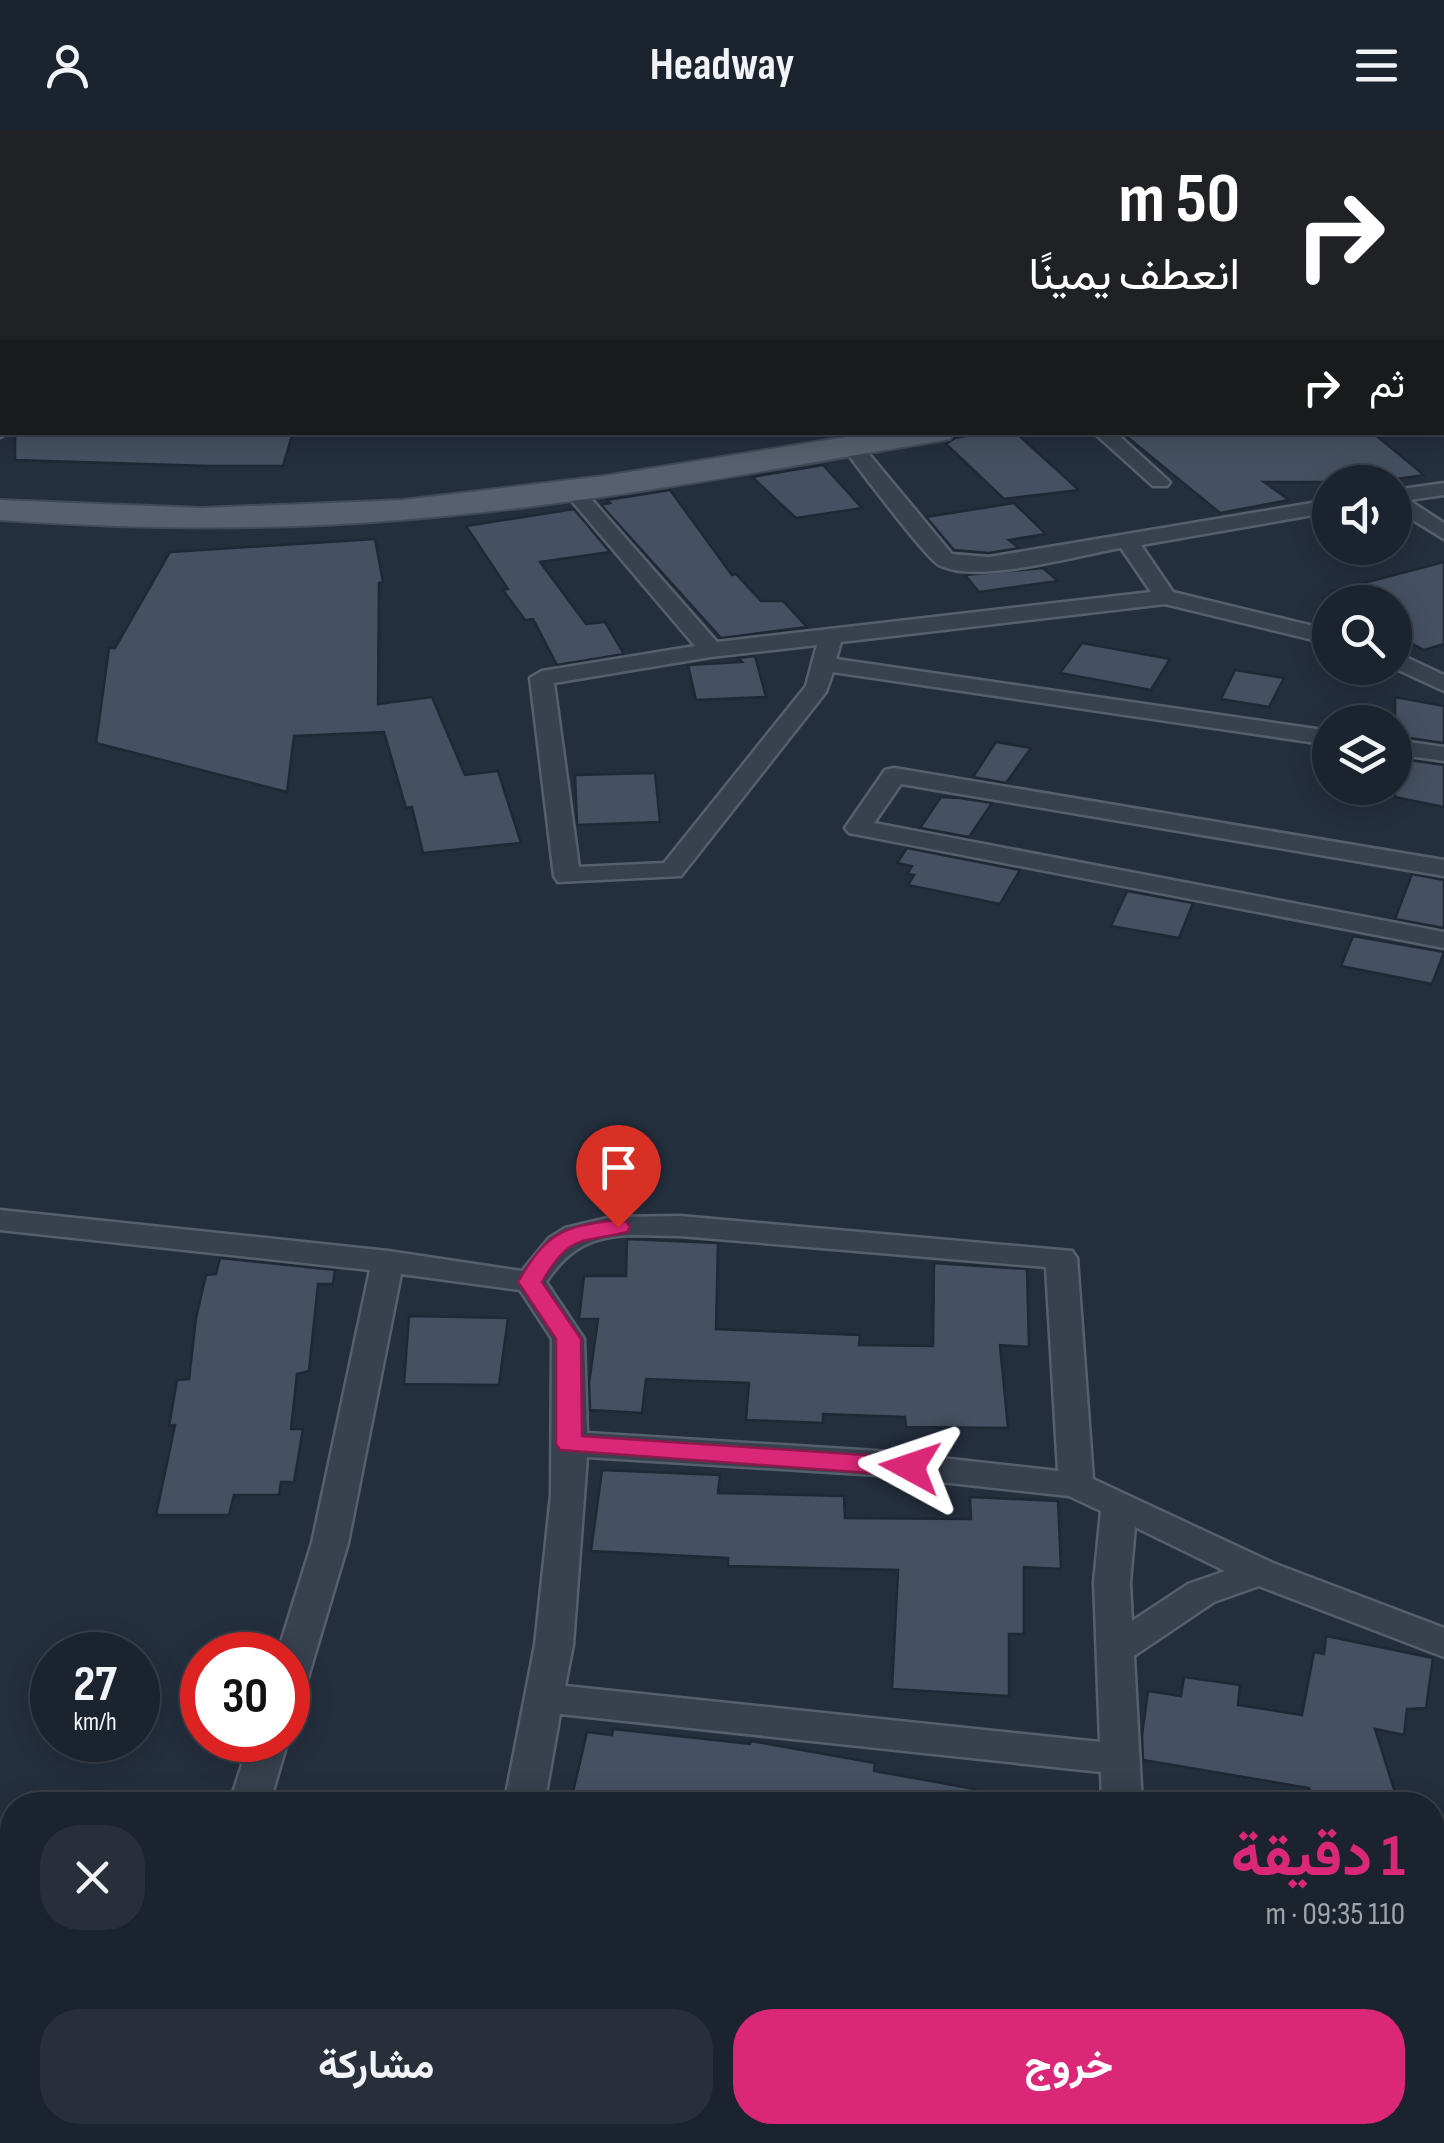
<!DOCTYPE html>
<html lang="ar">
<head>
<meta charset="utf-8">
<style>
	body { margin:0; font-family:"Sofia Sans Condensed",Vazirmatn,sans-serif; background:#282f3a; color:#f1f3f6; direction:rtl; height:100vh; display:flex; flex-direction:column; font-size:38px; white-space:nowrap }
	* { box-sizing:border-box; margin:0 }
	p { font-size:32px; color:#a0a4aa }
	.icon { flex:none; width:55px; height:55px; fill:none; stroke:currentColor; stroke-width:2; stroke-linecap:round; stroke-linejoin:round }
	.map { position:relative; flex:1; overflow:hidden; direction:ltr }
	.sheet { position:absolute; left:0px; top:1662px; width:1445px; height:352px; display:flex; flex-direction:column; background:#1b232e; border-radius:40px 40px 0 0; box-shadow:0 5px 25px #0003,0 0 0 2px #39404a; direction:rtl }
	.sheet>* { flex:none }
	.banner { position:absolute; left:0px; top:0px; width:1445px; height:305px; box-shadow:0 5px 25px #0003,0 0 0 2px #39404a; direction:rtl; background:#202124; color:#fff; overflow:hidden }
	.controls { position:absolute; left:1312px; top:335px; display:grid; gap:20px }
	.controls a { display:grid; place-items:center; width:100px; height:100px; border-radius:50%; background:#1b232e; box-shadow:0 5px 25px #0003,0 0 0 2px #39404a; font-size:50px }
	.speed { position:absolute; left:30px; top:1502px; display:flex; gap:20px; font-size:50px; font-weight:700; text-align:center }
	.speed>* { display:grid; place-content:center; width:130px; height:130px; border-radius:50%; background:#1b232e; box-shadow:0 5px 25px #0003,0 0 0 2px #39404a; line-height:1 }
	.speed small { font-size:25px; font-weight:400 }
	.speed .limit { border:15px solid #d22; background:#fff; color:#111 }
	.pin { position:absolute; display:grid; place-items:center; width:85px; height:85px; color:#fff; margin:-102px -42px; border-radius:50% 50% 50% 0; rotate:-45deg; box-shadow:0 0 10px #0007 }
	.pin .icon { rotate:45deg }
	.me { position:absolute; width:110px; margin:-55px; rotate:275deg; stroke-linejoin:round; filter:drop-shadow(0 0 8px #0008) }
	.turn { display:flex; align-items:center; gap:35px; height:210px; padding:0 40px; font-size:45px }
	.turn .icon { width:130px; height:130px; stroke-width:2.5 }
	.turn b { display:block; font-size:70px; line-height:85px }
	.then { display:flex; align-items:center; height:95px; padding:0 40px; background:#0003; gap:20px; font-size:38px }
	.round { display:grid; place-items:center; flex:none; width:105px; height:105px; border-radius:40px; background:#282f3a }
	.overview { display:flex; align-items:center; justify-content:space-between; height:170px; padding:0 40px }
	h1 { font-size:60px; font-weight:700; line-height:75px; color:#db2777 }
	.button { display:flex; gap:20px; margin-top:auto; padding:20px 40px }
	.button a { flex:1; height:115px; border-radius:40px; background:#db2777; color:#fff; font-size:40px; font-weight:700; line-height:115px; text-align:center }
	.button a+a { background:#282f3a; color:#f1f3f6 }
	header { display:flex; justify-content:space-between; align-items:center; height:130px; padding:0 40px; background:#1b232e; font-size:45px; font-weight:700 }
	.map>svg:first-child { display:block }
	.building { fill:#455162; stroke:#1f2835; stroke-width:2.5 }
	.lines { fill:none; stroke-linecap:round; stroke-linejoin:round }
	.minor-casing { stroke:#565f6c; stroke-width:5 }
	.tertiary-casing { stroke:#565f6c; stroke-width:4 }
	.primary-casing { stroke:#414a57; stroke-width:4 }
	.minor { fill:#38414e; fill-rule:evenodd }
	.tertiary { fill:#38414e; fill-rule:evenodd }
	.primary { fill:#56606e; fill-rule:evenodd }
	.route { fill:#db2777; stroke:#8e194d; stroke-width:2.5 }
</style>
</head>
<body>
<header><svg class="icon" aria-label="menu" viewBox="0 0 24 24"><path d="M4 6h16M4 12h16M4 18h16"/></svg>Headway<svg class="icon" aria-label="person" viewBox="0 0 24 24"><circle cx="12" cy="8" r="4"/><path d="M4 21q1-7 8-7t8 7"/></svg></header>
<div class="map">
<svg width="1444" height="2013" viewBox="0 0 1444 2013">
	<rect width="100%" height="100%" fill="#242f3e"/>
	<g class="building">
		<path d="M 15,302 L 220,303 L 293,302 L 283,336 L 209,336 L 15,330 Z"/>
		<path d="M 987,302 L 1015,302 L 1079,360 L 1004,369 L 946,314 L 955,308 Z"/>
		<path d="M 1121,302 L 1372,302 L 1424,345 L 1377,352 L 1264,352 L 1289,370 L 1220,383 Z"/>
		<path d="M 823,335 L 862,378 L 796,388 L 752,347 Z"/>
		<path d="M 670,360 L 732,445 L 736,444 L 761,471 L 783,471 L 807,497 L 721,508 L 601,375 L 610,373 L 607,370 Z"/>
		<path d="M 1014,373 L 1046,404 L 1009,410 L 1019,418 L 989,423 L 954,420 L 926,387 Z"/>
		<path d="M 574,379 L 610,422 L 540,432 L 586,494 L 605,492 L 624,524 L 557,535 L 533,489 L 525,490 L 503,460 L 508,459 L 466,396 Z"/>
		<path d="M 375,409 L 383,452 L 379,453 L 378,574 L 432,567 L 465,645 L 498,641 L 521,713 L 423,723 L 412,677 L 406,678 L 384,602 L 294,606 L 287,662 L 96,613 L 109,518 L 115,518 L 170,422 Z"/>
		<path d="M 1444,432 L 1444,514 L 1424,520 L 1395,505 L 1395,472 L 1330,472 L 1329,462 Z"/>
		<path d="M 1043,438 L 1058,451 L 979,462 L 965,445 Z"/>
		<path d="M 1082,513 L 1170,529 L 1151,560 L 1060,543 Z"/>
		<path d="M 755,526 L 766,567 L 696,570 L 688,535 L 742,532 L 738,528 Z"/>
		<path d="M 1235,540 L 1284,548 L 1269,577 L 1221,569 Z"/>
		<path d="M 1395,567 L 1444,576 L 1444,613 L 1395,606 Z"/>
		<path d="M 996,612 L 1031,618 L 1006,653 L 973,647 Z"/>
		<path d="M 1395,628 L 1444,635 L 1444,677 L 1395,667 Z"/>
		<path d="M 655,643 L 660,692 L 577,695 L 575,645 Z"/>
		<path d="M 941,667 L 960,668 L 992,673 L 969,707 L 920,698 Z"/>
		<path d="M 907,718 L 1020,740 L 1000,774 L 908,755 L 914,745 L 907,744 L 912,736 L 897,733 Z"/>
		<path d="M 1412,744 L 1444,750 L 1444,798 L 1395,789 Z"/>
		<path d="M 1127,761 L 1193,773 L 1179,808 L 1111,796 Z"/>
		<path d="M 1353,806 L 1444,822 L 1432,854 L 1341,836 Z"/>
		<path d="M 627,1109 L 718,1113 L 716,1199 L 860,1205 L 859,1215 L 933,1216 L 934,1133 L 1027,1139 L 1029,1217 L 1000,1215 L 1008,1298 L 906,1297 L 905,1287 L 823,1284 L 823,1293 L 746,1290 L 749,1253 L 646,1249 L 642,1283 L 590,1280 L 589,1253 L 598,1189 L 579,1189 L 584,1146 L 626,1146 Z"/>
		<path d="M 220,1128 L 335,1140 L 333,1154 L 318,1154 L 309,1241 L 297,1244 L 291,1299 L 303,1299 L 294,1352 L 281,1352 L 279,1365 L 234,1365 L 229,1385 L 156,1385 L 175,1295 L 169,1296 L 177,1250 L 189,1249 L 196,1188 L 206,1145 L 216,1144 Z"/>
		<path d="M 409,1186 L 508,1188 L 499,1255 L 404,1254 Z"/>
		<path d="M 602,1340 L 720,1345 L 718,1363 L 844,1366 L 845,1388 L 971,1389 L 970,1367 L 1058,1371 L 1061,1439 L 1024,1437 L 1024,1504 L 1009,1504 L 1009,1566 L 892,1559 L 898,1440 L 728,1436 L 728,1428 L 591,1421 Z"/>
		<path d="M 1326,1506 L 1433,1528 L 1426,1578 L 1407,1579 L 1404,1605 L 1375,1599 L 1399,1675 L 1313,1675 L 1309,1658 L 1143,1630 L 1142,1605 L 1148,1561 L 1181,1566 L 1184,1547 L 1240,1555 L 1238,1575 L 1302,1585 L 1314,1522 L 1324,1524 Z"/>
		<path d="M 613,1599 L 750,1614 L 751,1611 L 875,1633 L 874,1641 L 975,1659 L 974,1675 L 570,1675 L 587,1602 L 612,1605 Z"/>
	</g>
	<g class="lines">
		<defs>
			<g id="minor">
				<path d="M 992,0 L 1008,0 L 1009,2 L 994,2 Z"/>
				<rect x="0" y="9" width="2" height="10"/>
				<rect x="1442" y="32" width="2" height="10"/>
				<rect x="1442" y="94" width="2" height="10"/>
				<rect x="1442" y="175" width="2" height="10"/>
				<path d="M 0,215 L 2,216 L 2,228 L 0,227 Z"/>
				<path d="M 1442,224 L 1444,225 L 1444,237 L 1442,236 Z"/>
				<path d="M 2,292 L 2,302 L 9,302 L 0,307 Z"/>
				<path d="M 1093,302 L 1115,302 L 1170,352 L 1167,356 L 1153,356 Z"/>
				<path d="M 852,310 L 859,312 L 952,424 L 989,427 L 1330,370 L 1330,382 L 1141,415 L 1173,462 L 1330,500 L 1330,514 L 1165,474 L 841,512 L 836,529 L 1330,601 L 1330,615 L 833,542 L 826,562 L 681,746 L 558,752 L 554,746 L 530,548 L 542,541 L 695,516 L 565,363 L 562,359 L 565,355 L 579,355 L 717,512 L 1151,462 L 1121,418 C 1078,425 978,455 939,435 C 925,427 856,335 842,316 ZM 817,515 L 806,556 L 664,733 L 579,737 L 554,553 L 711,527 Z"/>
				<path d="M 1444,353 L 1444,365 L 1409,370 L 1444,393 L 1444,409 L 1395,379 L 1395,360 Z"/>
				<path d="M 1395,522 L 1444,545 L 1444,561 L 1394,538 Z"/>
				<path d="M 1395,610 L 1444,617 L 1444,631 L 1395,624 Z"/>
				<path d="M 894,638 L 1444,730 L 1444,746 L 901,654 L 874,693 L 1444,802 L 1444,818 L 849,703 L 845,698 L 885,640 Z"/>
				<path d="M 0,1080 L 388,1121 L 522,1141 L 549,1108 L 565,1098 L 612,1087 L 680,1086 L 1072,1121 L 1077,1128 L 1093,1349 L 1273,1433 L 1444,1498 L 1444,1527 L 1259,1456 L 1214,1472 L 1134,1526 L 1142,1675 L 1102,1675 L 1101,1642 L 560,1584 L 544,1675 L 504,1675 L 535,1515 L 551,1365 L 552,1209 L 520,1160 L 401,1144 L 348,1413 L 307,1551 L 301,1561 L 288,1565 L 288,1525 L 277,1525 L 312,1413 L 370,1140 L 0,1100 ZM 633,1105 L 680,1106 L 1046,1137 L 1058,1341 L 877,1321 L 587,1303 L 584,1209 L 546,1152 C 569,1118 592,1106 633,1105 ZM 587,1327 L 877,1345 L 1069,1366 L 1101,1381 L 1094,1452 L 1100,1612 L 565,1556 L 573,1515 ZM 1135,1397 L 1225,1441 L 1188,1454 L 1132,1491 L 1130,1452 Z"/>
				<path d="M 250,1610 L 288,1610 L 269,1675 L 229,1675 Z"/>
				<rect x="0" y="1736" width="12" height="32"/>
				<path d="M 1432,1767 L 1444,1770 L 1444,1804 L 1432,1800 Z"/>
				<path d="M 934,2002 L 993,2002 L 998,2013 L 939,2013 Z"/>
				<path d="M 1135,2002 L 1179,2002 L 1181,2013 L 1137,2013 Z"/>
			</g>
			<g id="tertiary">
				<path d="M 936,0 L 956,0 L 957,2 L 938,2 Z"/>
				<path d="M 965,0 L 985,0 L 986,2 L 967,2 Z"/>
			</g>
			<g id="primary">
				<rect x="1442" y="199" width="2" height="18"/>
				<path d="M 877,302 L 954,302 L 950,309 L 939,311 C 760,341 581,376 400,390 C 267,401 133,399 0,390 L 0,370 L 202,378 L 403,370 L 604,346 Z"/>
			</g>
		</defs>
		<use href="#minor" class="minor-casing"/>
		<use href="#tertiary" class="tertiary-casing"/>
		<use href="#primary" class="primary-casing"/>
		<use href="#minor" class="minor"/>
		<use href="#tertiary" class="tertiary"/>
		<use href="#primary" class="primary"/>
	</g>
	<path class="route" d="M 618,1090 L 627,1092 L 630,1097 L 627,1102 C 579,1114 570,1103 542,1152 L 581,1209 L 582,1306 L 910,1328 L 920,1331 L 924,1337 L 920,1343 L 910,1346 L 560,1320 L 556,1314 L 556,1209 L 518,1152 C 546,1103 562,1096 618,1090 Z"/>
</svg>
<div class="controls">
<a><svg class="icon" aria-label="sound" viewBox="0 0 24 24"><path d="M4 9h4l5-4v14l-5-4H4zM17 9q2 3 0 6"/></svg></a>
<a><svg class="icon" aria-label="search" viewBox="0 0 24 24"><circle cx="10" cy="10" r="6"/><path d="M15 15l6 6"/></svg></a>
<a><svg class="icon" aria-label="layers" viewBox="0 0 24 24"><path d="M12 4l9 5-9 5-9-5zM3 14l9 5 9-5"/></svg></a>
</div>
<div class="speed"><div>27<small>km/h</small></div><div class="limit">30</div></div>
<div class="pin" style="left:618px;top:1097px;background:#d93025"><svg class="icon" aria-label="arrive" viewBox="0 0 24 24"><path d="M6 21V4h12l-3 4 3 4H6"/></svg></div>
<svg class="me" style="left:910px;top:1337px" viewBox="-20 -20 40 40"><path d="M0-17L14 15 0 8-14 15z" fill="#db2777" stroke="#fff" stroke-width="4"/></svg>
<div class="banner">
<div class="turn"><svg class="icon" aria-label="right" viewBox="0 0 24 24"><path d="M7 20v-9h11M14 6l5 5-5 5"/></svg><div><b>50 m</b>انعطف يمينًا</div></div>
<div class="then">ثم<svg class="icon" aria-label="right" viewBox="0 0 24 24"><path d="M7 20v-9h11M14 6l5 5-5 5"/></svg></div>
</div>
<section class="sheet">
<div class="overview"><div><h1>1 دقيقة</h1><p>110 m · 09:35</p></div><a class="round"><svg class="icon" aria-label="close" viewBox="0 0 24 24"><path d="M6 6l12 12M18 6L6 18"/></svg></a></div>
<div class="button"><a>خروج</a><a>مشاركة</a></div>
</section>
</div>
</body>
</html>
